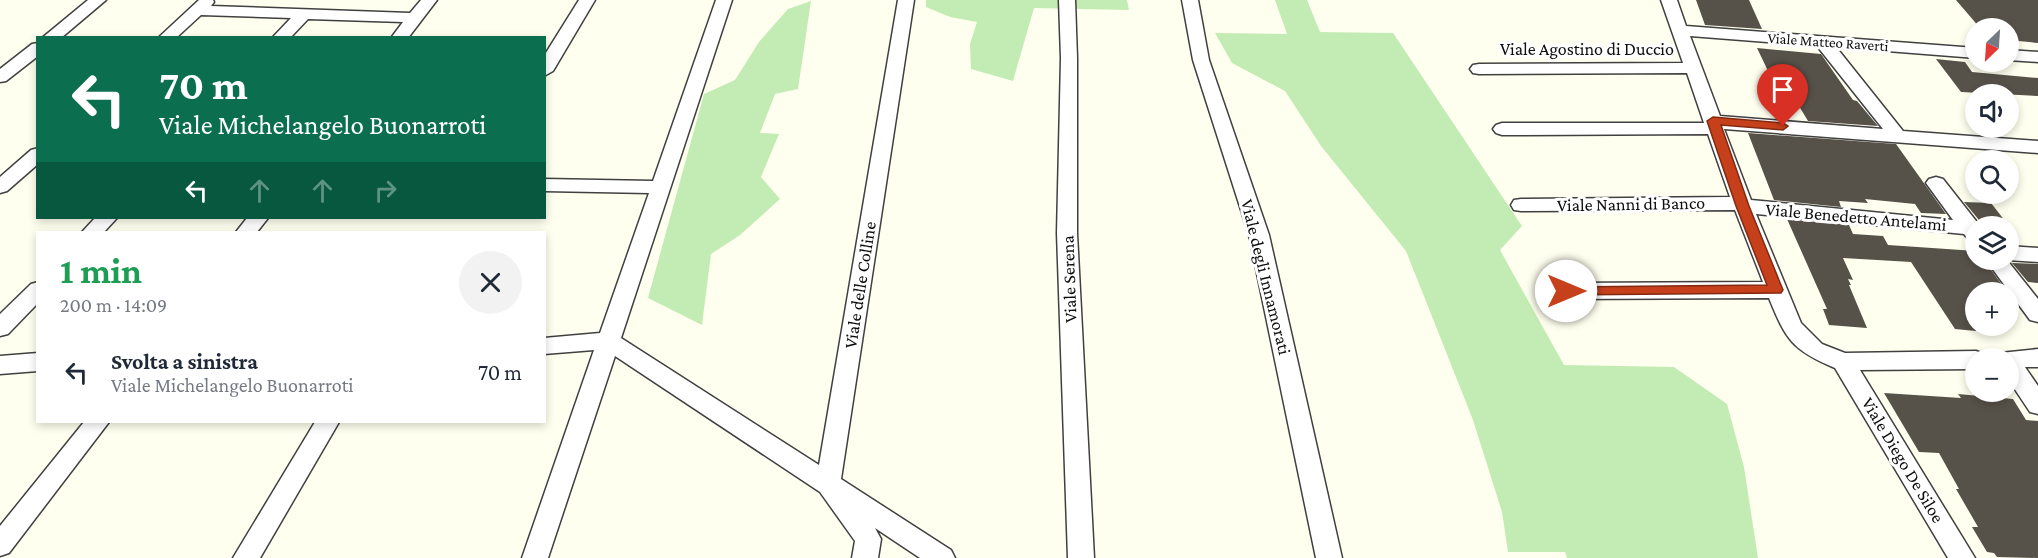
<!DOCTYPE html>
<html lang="it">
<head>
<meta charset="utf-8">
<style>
	body { margin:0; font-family:"Crimson Pro",serif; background:#f2f2f3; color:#1f2937; height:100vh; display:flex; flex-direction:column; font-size:22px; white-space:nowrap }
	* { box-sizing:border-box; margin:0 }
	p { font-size:20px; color:#747a83 }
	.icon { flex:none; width:33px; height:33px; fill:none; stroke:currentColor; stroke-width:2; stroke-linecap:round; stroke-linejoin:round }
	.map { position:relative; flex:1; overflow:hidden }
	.side { position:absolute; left:36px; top:231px; width:510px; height:192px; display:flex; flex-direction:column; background:#fff; border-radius:0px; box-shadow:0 3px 9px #0003 }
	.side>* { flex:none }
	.banner { position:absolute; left:36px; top:36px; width:510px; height:183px; border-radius:0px; box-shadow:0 3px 9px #0003; background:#0b6e4f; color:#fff; overflow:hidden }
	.needle { width:39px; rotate:205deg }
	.fabs { position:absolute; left:1965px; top:18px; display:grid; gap:12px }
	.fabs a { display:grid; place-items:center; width:54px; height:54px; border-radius:50%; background:#fff; box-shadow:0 3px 9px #0003; font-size:30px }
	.pin { position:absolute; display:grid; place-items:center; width:51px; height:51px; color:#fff; margin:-62px -26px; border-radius:50% 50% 50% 0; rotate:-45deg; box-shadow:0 0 6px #0007 }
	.pin .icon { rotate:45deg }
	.me { position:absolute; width:66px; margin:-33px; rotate:90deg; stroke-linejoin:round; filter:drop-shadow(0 0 4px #0008) }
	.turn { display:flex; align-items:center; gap:21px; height:126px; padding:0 24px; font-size:27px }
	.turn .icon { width:78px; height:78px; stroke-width:2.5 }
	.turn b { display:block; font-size:42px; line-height:51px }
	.lanes { display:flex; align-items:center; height:57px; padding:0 24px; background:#0003; justify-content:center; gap:30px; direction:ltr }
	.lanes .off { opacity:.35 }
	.round { display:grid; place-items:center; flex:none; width:63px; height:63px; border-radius:32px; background:#f2f2f3 }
	.summary { display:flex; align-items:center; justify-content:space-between; height:102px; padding:0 24px }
	h1 { font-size:36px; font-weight:700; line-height:45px; color:#1e9e55 }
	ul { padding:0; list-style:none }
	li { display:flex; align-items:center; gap:18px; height:78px; padding:0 24px }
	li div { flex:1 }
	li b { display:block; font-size:22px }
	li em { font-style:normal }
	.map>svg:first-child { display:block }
	.green { fill:#c3ecb4 }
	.building { fill:#575249 }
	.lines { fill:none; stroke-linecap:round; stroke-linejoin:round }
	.minor-casing { stroke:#404040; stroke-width:3 }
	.minor { fill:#fff; fill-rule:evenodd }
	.route { fill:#c7401c; stroke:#812a12; stroke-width:1.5 }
	.labels { text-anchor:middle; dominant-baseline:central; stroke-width:6; stroke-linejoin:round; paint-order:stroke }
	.far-street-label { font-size:15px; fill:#0d0d0d; stroke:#fff }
	.street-label { font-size:18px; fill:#0d0d0d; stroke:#fff }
</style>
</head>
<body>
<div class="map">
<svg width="2038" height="558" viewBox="0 0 2038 558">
	<rect width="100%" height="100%" fill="#feffee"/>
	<g class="green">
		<path d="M 926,0 L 1127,0 L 1129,10 L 1034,8 L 1013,81 L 971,69 L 970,44 L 977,22 L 950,17 L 926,7 Z"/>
		<path d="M 1275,0 L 1307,0 L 1320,32 L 1393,33 L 1522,226 L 1500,250 L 1564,365 L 1674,367 L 1727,404 L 1744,467 L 1758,558 L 1567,558 L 1565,552 L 1508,552 L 1502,512 L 1473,420 L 1406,251 L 1321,146 L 1285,91 L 1232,63 L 1215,33 L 1287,34 Z"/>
		<path d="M 811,1 L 798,89 L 775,94 L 760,133 L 779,134 L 761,177 L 780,199 L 740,235 L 711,254 L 702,325 L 648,298 L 704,94 L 735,80 L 759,42 L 788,9 Z"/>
	</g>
	<g class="building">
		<path d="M 1696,0 L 1749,0 L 1762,29 L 1705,25 Z"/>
		<path d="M 1956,0 L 2038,0 L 2038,43 L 2008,40 L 2008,28 L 1980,28 Z"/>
		<path d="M 1757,48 L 1821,54 L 1853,100 L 1857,101 L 1878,126 L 1808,121 L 1781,76 L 1769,73 Z"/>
		<path d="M 1936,59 L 1965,62 L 1972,72 L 2038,78 L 2038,96 L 1961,92 Z"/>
		<path d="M 1748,133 L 1896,144 L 1946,214 L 1921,213 L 1915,204 L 1865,199 L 1868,203 L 1839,201 L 1841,207 L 1774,200 Z"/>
		<path d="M 1964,202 L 1991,203 L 2009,226 L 1984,226 Z"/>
		<path d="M 1787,219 L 1849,225 L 1853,234 L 1883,236 L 1888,245 L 1976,251 L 1976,260 L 1984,260 L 2007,292 L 1976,292 L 1976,331 L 1955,329 L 1911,262 L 1843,258 L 1853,280 L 1848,279 L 1851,285 L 1849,285 L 1867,328 L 1829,325 L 1823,309 L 1827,309 Z"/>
		<path d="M 2012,263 L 2038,264 L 2038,283 L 2028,282 Z"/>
		<path d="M 1884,393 L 1961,398 L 1958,394 L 2013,399 L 2026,420 L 2038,421 L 2038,558 L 1997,557 L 1994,553 L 1987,552 L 1972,527 L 1978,527 L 1956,489 L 1959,489 L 1939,453 L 1919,452 Z"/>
	</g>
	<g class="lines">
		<defs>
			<g id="minor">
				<path d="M 88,0 L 106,0 L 61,38 L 42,38 Z"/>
				<path d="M 199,0 L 213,0 L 214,2 L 211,6 L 410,13 L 421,0 L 437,0 L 408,38 L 391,38 L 403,22 L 308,19 L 290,38 L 272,38 L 291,18 L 201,15 L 176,38 L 158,38 Z"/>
				<path d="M 579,0 L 595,0 L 553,71 L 544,76 L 544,56 Z"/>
				<path d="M 716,0 L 732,0 L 621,338 L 819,465 L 898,0 L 914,0 L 841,479 L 951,550 L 955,558 L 920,558 L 875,528 L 881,539 L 878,558 L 852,558 L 855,541 L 820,492 L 615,356 L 548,558 L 522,558 L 594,350 L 544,354 L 544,338 L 600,333 L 649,193 L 544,191 L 544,179 L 653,181 Z"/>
				<path d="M 1059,0 L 1075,0 L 1077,58 L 1077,233 L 1094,558 L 1068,558 L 1057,233 L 1061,58 Z"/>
				<path d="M 1182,0 L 1198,0 L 1209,60 L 1269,235 L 1342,558 L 1316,558 L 1249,235 L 1193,60 Z"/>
				<path d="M 1661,0 L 1677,0 L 1686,26 L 1976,48 L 1976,58 L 1836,47 L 1903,131 L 2038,141 L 2038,153 L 1724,129 L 1751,200 L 1953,220 L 1926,183 L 1929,179 L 1936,177 L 1943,179 L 1980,226 L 1976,226 L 1975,241 L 1968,239 L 1964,234 L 1756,214 L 1801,323 L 1822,344 L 1845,353 L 1976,351 L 1984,354 L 1986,358 L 1976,358 L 1976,369 L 1860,370 L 1975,558 L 1948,558 L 1835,368 C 1792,350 1786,340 1769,298 L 1566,299 L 1558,296 L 1555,291 L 1558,286 L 1566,283 L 1763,282 L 1735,210 L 1521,211 L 1514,210 L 1511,205 L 1514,200 L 1521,199 L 1730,197 L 1708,134 L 1502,135 L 1496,133 L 1493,129 L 1496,125 L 1502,123 L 1704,123 L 1687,73 L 1479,74 L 1473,73 L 1470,69 L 1473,65 L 1479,64 L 1683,63 ZM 1690,36 L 1817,46 L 1883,129 L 1720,116 Z"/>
				<path d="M 38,43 L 38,56 L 6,81 L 0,82 L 0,69 L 32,44 Z"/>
				<path d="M 2008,50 L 2038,52 L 2038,62 L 2008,60 Z"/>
				<path d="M 38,148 L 38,164 L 7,191 L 0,193 L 0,177 L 31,150 Z"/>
				<path d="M 95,218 L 117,218 L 104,232 L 82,232 Z"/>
				<path d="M 247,218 L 268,218 L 257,232 L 236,232 Z"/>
				<path d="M 2008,246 L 2038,248 L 2038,262 L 2007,260 L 2038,299 L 2038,322 L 2030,320 L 1986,260 L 2008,260 Z"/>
				<path d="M 38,282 L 38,303 L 8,334 L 0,336 L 0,314 L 31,284 Z"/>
				<path d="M 2038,349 L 2038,367 L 2025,367 L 2038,386 L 2038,414 L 2030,412 L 2008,379 L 2008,358 L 1997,358 L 2000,353 Z"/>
				<path d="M 38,353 L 38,371 L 0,374 L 0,356 Z"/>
				<path d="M 84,422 L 109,422 L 9,553 L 0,556 L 0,526 Z"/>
				<path d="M 315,422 L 339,422 L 260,558 L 233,558 Z"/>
			</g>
		</defs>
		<use href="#minor" class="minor-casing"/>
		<use href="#minor" class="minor"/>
	</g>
	<path class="route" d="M 1713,117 L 1783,123 L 1788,126 L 1783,130 L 1721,125 L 1749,206 L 1783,290 L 1781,293 L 1561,295 L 1559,291 L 1566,287 L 1767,285 L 1736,206 L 1707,121 Z"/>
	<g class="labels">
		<g class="far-street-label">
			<text transform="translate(1828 42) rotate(4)">Viale Matteo Raverti</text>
		</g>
		<g class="street-label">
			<text x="1587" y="49">Viale Agostino di Duccio</text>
			<text transform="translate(1631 204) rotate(-1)">Viale Nanni di Banco</text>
			<text transform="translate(1856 217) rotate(5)">Viale Benedetto Antelami</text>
			<text transform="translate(1266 277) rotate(76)">Viale degli Innamorati</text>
			<text transform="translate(1069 279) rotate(-92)">Viale Serena</text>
			<text transform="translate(860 285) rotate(-81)">Viale delle Colline</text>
			<text transform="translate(1903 460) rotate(59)">Viale Diego De Siloe</text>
		</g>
	</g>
</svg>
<div class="fabs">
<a><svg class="needle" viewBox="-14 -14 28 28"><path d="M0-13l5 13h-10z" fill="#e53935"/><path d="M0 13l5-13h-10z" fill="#747a83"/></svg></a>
<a><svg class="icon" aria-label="sound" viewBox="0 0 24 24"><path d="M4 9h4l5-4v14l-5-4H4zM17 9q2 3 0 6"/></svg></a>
<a><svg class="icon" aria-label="search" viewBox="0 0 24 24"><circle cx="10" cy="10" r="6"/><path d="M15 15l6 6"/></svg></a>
<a><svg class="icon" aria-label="layers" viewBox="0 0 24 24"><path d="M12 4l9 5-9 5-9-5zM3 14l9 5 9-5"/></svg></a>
<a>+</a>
<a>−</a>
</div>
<div class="pin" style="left:1783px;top:126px;background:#d93025"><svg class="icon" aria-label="arrive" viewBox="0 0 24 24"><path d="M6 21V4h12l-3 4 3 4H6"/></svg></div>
<svg class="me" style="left:1566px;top:291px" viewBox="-20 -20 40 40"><circle r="19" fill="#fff"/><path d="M0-13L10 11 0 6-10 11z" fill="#c7401c"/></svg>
<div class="banner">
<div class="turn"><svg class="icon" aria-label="left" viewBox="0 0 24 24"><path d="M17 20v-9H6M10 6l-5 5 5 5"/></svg><div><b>70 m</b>Viale Michelangelo Buonarroti</div></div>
<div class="lanes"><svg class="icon" aria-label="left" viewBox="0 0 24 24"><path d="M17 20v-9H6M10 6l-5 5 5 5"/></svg><svg class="icon off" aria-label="ahead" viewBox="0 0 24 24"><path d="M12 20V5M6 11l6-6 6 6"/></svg><svg class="icon off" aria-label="ahead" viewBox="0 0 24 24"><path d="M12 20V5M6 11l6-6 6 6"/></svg><svg class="icon off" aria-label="right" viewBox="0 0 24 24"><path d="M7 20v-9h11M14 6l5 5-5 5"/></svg></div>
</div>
<section class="side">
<div class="summary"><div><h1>1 min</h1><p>200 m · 14:09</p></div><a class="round"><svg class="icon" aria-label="close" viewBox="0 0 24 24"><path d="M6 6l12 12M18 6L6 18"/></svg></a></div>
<ul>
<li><svg class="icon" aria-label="left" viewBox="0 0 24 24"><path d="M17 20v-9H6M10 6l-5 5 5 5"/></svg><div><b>Svolta a sinistra</b><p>Viale Michelangelo Buonarroti</p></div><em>70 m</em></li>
</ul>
</section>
</div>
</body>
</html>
